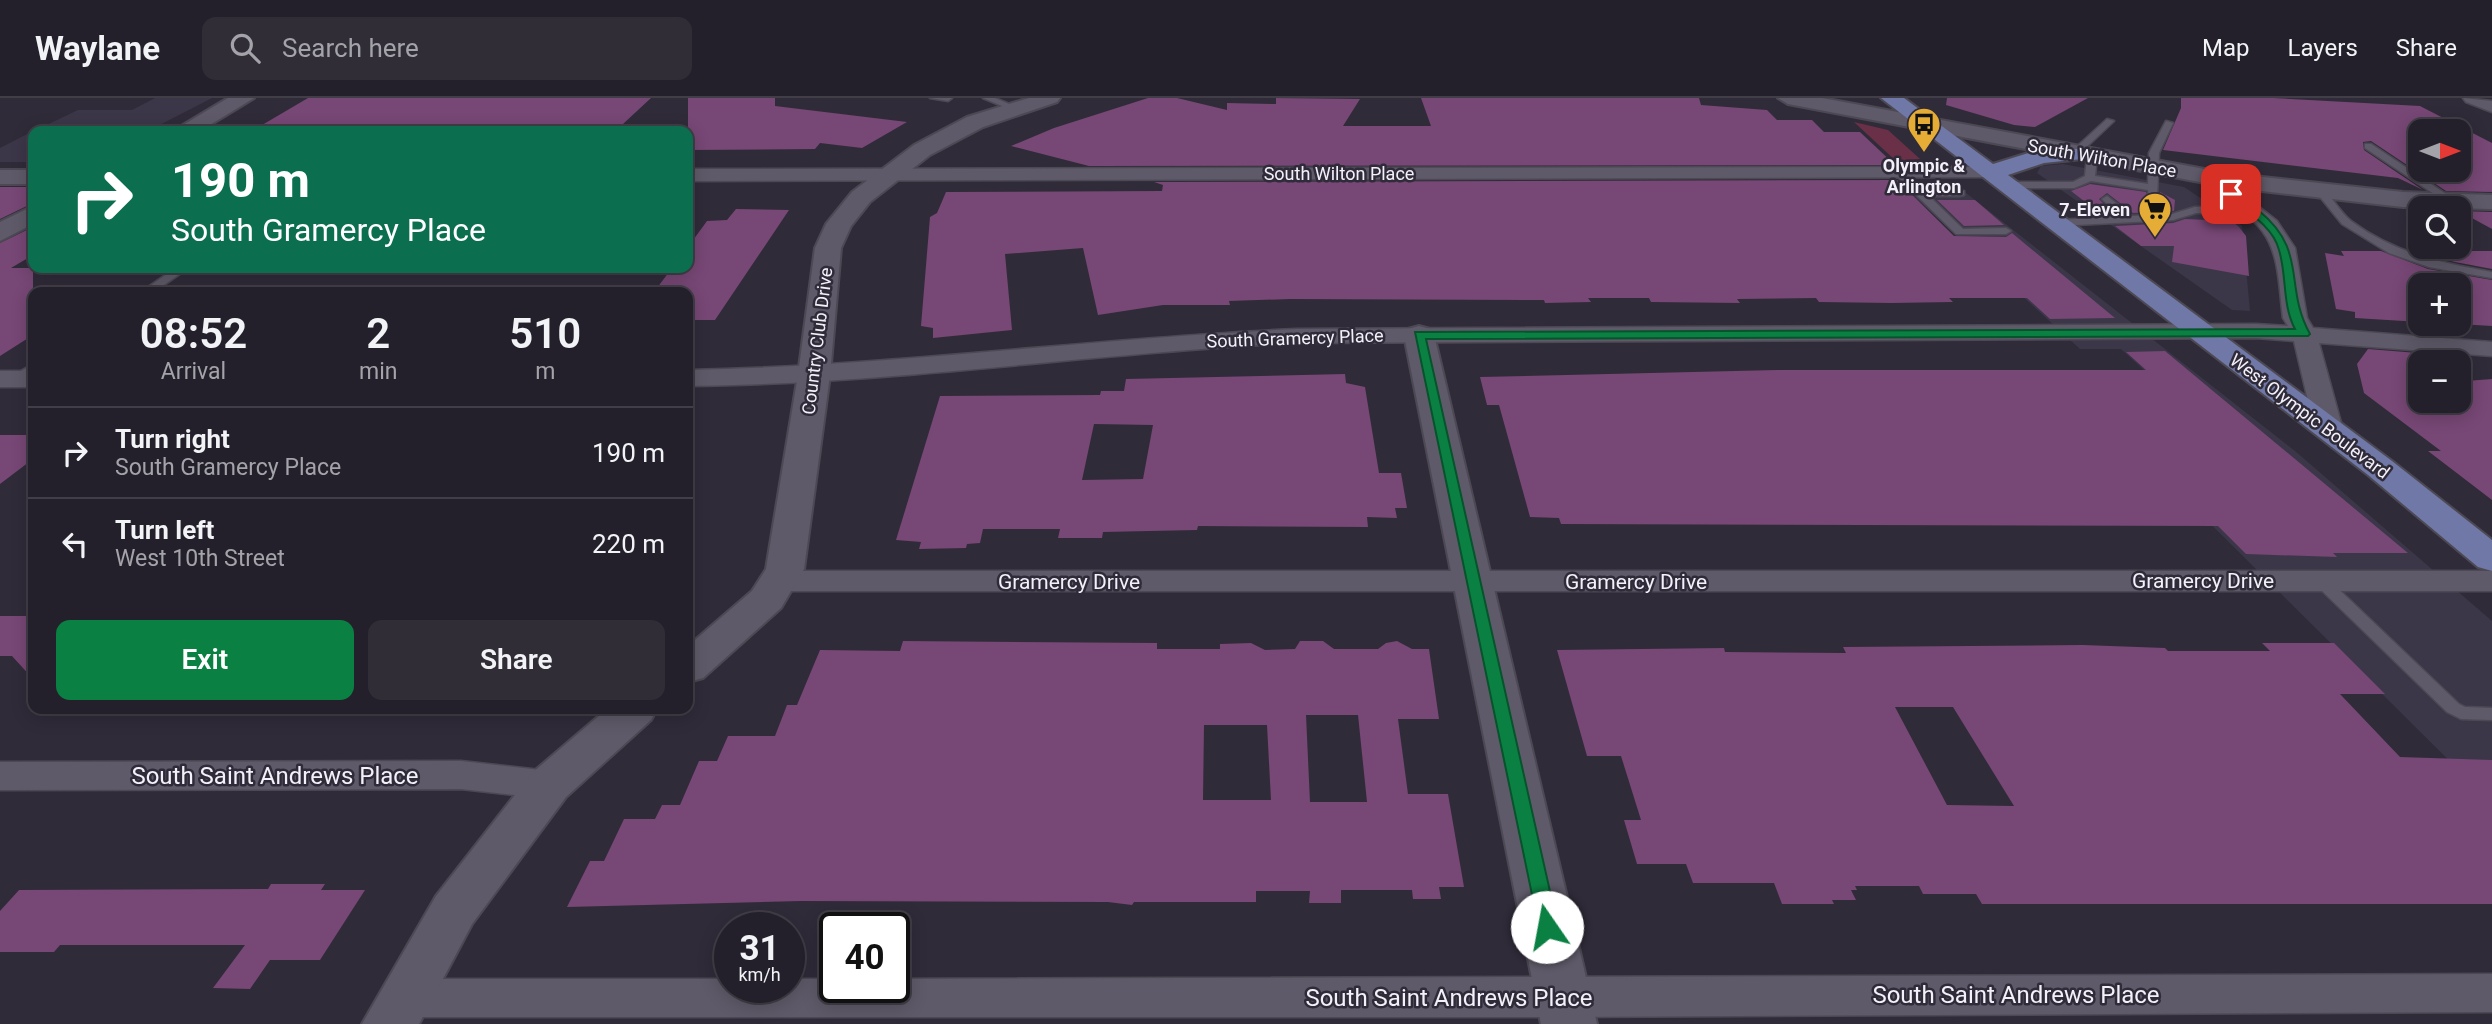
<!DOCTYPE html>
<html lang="en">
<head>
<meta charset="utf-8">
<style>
	body { margin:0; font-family:Roboto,sans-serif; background:#302d37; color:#f1f3f6; height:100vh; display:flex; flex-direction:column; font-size:26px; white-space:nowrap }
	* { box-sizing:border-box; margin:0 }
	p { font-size:23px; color:#a3a3a9 }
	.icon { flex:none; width:38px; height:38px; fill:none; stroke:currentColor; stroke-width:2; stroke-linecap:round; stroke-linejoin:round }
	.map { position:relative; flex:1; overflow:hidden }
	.panel { position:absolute; left:28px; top:189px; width:665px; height:427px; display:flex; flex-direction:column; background:#24202b; border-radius:14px; box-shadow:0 4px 18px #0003,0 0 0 2px #413e47 }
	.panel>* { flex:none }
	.guide { position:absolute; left:28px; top:28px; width:665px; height:147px; border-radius:14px; box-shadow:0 4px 18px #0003,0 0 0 2px #413e47; background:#0b6e4f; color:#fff; overflow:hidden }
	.needle { width:46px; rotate:90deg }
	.controls { position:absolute; left:2408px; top:21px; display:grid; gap:14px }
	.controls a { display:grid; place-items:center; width:63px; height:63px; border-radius:14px; background:#24202b; box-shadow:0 4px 18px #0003,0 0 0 2px #413e47; font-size:35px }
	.speed { position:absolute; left:714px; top:814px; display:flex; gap:14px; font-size:35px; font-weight:700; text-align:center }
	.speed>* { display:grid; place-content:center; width:91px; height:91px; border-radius:50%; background:#24202b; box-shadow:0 4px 18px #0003,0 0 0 2px #413e47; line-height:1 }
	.speed small { font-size:18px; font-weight:400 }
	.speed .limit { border:4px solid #111; border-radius:10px; background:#fff; color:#111 }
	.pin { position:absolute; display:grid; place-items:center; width:60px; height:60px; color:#fff; margin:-30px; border-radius:14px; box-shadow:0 4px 10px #0006 }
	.me { position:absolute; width:77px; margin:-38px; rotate:348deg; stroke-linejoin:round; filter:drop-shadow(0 0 5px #0008) }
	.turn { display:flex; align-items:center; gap:24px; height:147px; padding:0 28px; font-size:32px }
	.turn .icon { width:91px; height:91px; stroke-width:2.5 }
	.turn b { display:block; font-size:49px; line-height:60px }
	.eta { display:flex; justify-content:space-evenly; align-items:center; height:119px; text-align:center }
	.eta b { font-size:42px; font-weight:600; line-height:49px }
	.button { display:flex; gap:14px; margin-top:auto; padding:14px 28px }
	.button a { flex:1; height:80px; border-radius:14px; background:#0b8043; color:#fff; font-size:28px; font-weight:600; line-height:80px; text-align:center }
	.button a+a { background:#302d37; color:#f1f3f6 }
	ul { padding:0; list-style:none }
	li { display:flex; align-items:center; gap:21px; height:91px; padding:0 28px; border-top:2px solid #413e47 }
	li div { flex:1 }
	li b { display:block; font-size:26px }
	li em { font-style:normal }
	header { display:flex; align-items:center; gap:42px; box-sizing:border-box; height:98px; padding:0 35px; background:#24202b; border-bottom:2px solid #413e47 }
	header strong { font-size:33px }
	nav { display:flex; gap:38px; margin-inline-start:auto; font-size:24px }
	.search { width:490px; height:63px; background:#302d37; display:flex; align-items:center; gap:18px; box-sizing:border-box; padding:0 24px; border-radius:14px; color:#a3a3a9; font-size:26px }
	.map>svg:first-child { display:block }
	.built { fill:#3c3649 }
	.green { fill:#6a3047 }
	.building { fill:#774775; fill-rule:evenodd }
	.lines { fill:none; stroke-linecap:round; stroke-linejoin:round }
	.lane-casing { stroke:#4d4954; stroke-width:3 }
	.street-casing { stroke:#4d4954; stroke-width:3 }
	.secondary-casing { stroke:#4d4954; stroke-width:4 }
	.primary-casing { stroke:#4d4954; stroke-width:4 }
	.lane { fill:#5f5a69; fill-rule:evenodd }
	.street { fill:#5f5a69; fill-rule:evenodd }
	.secondary { fill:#5f5a69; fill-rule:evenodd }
	.primary { fill:#6f78a6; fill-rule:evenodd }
	.route { fill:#0b8043; stroke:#07532c; stroke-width:2 }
	.labels { text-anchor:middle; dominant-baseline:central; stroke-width:5; stroke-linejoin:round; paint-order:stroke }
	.far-street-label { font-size:18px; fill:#f3f0f9; stroke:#302b39 }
	.far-poi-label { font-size:18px; font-weight:bold; fill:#f3f0f9; stroke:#302b39 }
	.street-label { font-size:21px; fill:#f3f0f9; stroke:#302b39 }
	.near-street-label { font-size:24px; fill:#f3f0f9; stroke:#302b39 }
</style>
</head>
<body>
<header>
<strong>Waylane</strong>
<div class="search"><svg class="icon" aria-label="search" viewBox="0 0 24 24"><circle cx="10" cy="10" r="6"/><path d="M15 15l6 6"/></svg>Search here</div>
<nav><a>Map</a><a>Layers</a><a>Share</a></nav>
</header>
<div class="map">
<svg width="2492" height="926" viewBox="0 0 2492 926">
	<rect width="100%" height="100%" fill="#302b39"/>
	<g class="built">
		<path d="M 155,0 L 212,0 L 148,33 L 34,33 L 78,12 L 132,12 Z"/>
		<path d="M 33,33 L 33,64 L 0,64 L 0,50 Z"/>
		<path d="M 2063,66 L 2184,89 L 2242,128 L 2250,213 L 2232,212 L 2037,75 L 2041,68 Z"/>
		<path d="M 1900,86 L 1946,87 L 1961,91 L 2295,353 L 2492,523 L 2492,705 L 2136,352 L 2230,351 L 2121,251 L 2080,251 Z"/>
	</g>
	<path class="green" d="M 1854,24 L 1888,32 L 1920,61 L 1896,63 Z"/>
	<g class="building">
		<path d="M 308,0 L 651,0 L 623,26 L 589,26 L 580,33 L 490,33 L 498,27 L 409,27 L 400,33 L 252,33 Z"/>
		<path d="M 688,0 L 775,0 L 775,8 L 907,24 L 862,50 L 820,45 L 815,51 L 688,52 Z"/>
		<path d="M 1148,0 L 1177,0 L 1227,12 L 1227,5 L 1276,6 L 1276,0 L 1360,1 L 1343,28 L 1431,28 L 1421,0 L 1699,0 L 1701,7 L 1767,12 L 1777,22 L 1812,22 L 1824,34 L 1860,34 L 1895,67 L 1089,68 L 1011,48 L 1054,30 Z"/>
		<path d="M 1947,0 L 2088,0 L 2035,29 L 2014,27 L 1946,7 Z"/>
		<path d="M 2181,0 L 2273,0 L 2420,8 L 2492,45 L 2492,94 L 2446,93 L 2371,43 L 2363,44 L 2364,52 L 2423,92 L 2398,80 L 2163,52 L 2181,10 ZM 2420,33 L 2459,33 L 2459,72 L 2420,72 Z"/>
		<path d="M 1897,82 L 1954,138 L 2006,139 L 2012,135 L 2115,220 L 2050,221 L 2027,200 L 1949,200 L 1953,204 L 1891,205 L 1819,204 L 1816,200 L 1737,201 L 1740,205 L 1651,204 L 1649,200 L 1588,200 L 1591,204 L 1545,205 L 1544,202 L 1290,201 L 1229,203 L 1230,207 L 1163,207 L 1098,217 L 1083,150 L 1005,156 L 1012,232 L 933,240 L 933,230 L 921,228 L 930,119 L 937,115 L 946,94 L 1162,93 L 1163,87 L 1154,84 Z"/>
		<path d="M 2090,86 L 2146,94 L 2149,102 L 2159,101 L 2160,94 L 2175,102 L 2174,113 L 2133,115 L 2107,95 L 2099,101 L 2114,117 L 2102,117 L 2071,93 Z"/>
		<path d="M 0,89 L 28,89 L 33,95 L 33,105 L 0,121 Z"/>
		<path d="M 1937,102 L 1975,102 L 2004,127 L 1964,128 Z"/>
		<path d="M 736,111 L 789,112 L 715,222 L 688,222 L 688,194 L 654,194 L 672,170 L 688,170 L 688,149 L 707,123 L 727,122 Z"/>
		<path d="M 2459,113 L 2492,114 L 2492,131 Z"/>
		<path d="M 2185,121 L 2232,123 L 2239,129 L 2246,138 L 2249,178 L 2172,164 L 2174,148 L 2141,148 L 2115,128 L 2173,125 Z"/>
		<path d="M 33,129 L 33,157 L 11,170 L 33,170 L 33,237 L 0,258 L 0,145 Z"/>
		<path d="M 2341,153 L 2381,153 L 2428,171 L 2492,182 L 2492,228 L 2458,226 L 2459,187 L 2420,187 L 2420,224 L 2355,220 L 2355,214 L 2336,211 L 2325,155 L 2344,158 Z"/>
		<path d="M 2414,153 L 2492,153 L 2492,171 L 2455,164 Z"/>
		<path d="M 2368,251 L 2430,256 L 2441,264 L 2420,264 L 2420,303 L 2459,303 L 2459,278 L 2466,283 L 2492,281 L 2492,402 L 2428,353 L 2441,353 L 2364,295 L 2357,266 Z"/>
		<path d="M 2165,253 L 2408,455 L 2333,455 L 2337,459 L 2246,456 L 2218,428 L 1561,426 L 1559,420 L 1530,419 L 1499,307 L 1487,307 L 1480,279 L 1777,272 L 2146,272 L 2126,254 Z"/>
		<path d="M 1345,276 L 1346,285 L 1365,289 L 1379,375 L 1401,375 L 1407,410 L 1395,410 L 1397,420 L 1367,419 L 1368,429 L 1198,428 L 1197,432 L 1103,434 L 1102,440 L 1058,440 L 1060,431 L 983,431 L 980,445 L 967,446 L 966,450 L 919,451 L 921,444 L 896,442 L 940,298 L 1100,297 L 1101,293 L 1124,293 L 1126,281 ZM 1094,326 L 1153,327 L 1143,381 L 1082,382 Z"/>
		<path d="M 0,337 L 33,337 L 33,361 L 0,386 Z"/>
		<path d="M 0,518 L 33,518 L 33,581 L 12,558 L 0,558 Z"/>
		<path d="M 903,543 L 1157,545 L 1157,551 L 1220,551 L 1220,546 L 1251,545 L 1265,552 L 1295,551 L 1300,543 L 1323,543 L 1334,551 L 1378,551 L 1386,545 L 1397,543 L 1412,551 L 1429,551 L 1439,621 L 1398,621 L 1408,696 L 1448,696 L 1464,789 L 1439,789 L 1441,801 L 1413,801 L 1412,792 L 1341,792 L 1341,805 L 1309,805 L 1310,793 L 1256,793 L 1256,804 L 1134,804 L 1132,807 L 1108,804 L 801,803 L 567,809 L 590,763 L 604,763 L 624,721 L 655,721 L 662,707 L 680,707 L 699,663 L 717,663 L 728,638 L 775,638 L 787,607 L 797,607 L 820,552 L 900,553 ZM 1306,617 L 1358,617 L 1367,704 L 1310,704 ZM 1204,627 L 1267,627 L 1271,702 L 1203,702 Z"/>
		<path d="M 2262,545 L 2334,545 L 2385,596 L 2340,596 L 2400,659 L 2492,662 L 2492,806 L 1982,806 L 1976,796 L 1923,796 L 1919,788 L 1855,788 L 1857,792 L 1851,792 L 1856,802 L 1832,802 L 1834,806 L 1782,806 L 1774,785 L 1693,785 L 1686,766 L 1637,766 L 1624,722 L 1641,722 L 1621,658 L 1587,658 L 1557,552 L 1724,550 L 1725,554 L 1846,555 L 1843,549 L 2083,547 L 2165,550 L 2168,553 L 2270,553 ZM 1895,609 L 1953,609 L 2014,708 L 1947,707 Z"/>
		<path d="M 271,786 L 325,786 L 321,792 L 365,792 L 320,862 L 270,862 L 250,891 L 213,890 L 245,847 L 60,847 L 54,854 L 0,854 L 0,813 L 19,792 L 268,791 Z"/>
	</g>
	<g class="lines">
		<defs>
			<g id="lane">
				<path d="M 930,0 L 952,0 L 948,3 Z"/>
				<path d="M 983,0 L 995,0 L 1021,11 L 1014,13 Z"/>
				<path d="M 2107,21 L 2114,23 L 2077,58 L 2071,58 L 2071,54 Z"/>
				<path d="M 2166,23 L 2173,25 L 2159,55 L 2157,99 L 2149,99 L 2148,92 L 2091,83 L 2074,90 L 2007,90 L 2002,87 L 2007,84 L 2073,84 L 2085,78 L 2087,59 L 2092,56 L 2097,59 L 2095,78 L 2148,86 L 2149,55 Z"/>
				<path d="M 2365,46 L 2371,46 L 2455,102 L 2446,104 L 2365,50 Z"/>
				<path d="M 1898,71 L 1922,92 L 1964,93 L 1964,97 L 1960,98 L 1929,98 L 1963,131 L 2006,130 L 2011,133 L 2006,136 L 1956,136 L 1895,76 L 1893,74 Z"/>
				<path d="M 2316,90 L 2324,90 C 2332,100 2341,115 2351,123 C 2394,155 2441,165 2492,174 L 2492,180 L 2429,169 L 2389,155 L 2342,126 L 2316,94 Z"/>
				<path d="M 2107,98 L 2132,118 L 2172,116 L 2195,109 L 2252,109 L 2257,112 L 2252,115 L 2196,115 L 2173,122 L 2056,128 L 2051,125 L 2056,122 L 2120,119 L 2102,101 Z"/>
				<path d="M 174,171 L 184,173 L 154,194 L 141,194 Z"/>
				<path d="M 33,266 L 33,276 L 22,284 L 12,284 L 12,278 Z"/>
				<path d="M 2321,478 L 2327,480 L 2459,606 L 2465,609 L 2492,610 L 2492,622 L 2461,621 L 2447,614 L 2315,486 L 2313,483 Z"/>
			</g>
			<g id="street">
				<path d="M 2463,0 L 2492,3 L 2492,14 L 2466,4 Z"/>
				<path d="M 1990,69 L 2000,75 L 1997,79 L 688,83 L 688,71 Z"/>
				<path d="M 2227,75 L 2234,77 L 2240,94 L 2277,123 L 2295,150 L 2307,220 L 2313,230 L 2492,244 L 2492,258 L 2319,245 L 2343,332 L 2339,338 L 2319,338 L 2315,332 L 2294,243 L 2256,240 L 1297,245 C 1094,255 891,286 688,288 L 688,272 C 892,268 1094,240 1297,231 L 2256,226 L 2288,228 L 2283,220 C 2279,192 2280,157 2263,134 C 2247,111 2225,113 2217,81 Z"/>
				<rect x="0" y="273" width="33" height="16"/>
				<path d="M 781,473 L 2492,473 L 2492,493 L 781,493 L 770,490 L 765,483 L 770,476 Z"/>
				<path d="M 461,663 L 549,673 L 563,677 L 568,687 L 563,697 L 549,701 L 461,691 L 0,692 L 0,664 Z"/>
				<path d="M 2492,876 L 2492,914 L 1563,919 L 405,919 L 389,913 L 382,900 L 389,887 L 405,881 L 730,881 L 730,889 L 789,889 L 789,881 L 835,881 L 835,889 L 894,889 L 894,881 Z"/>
			</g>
			<g id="secondary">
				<path d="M 228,0 L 254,0 L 200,33 L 173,33 Z"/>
				<path d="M 1029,0 L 1060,0 L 1057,4 L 983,29 L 930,57 L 870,104 L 851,128 L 841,150 L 830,277 L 804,471 L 781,510 L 703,580 L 688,584 L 688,548 L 752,493 L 766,471 L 798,277 L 815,150 L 826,126 L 852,94 L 914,47 L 967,19 Z"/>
				<path d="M 1778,0 L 1822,0 L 2226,75 L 2403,94 L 2492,97 L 2492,111 L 2403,109 L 2226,89 L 1788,6 Z"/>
				<rect x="0" y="72" width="33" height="14"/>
				<path d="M 33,108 L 33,126 L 0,143 L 0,124 Z"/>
				<path d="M 1419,228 L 1430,231 L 1434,237 L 1597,926 L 1541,926 L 1404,237 L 1408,231 Z"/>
				<path d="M 607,611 L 657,611 L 651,622 L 566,699 L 472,826 L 419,926 L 362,926 L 436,798 L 532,675 Z"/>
			</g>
			<path id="primary" d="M 1881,0 L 1904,0 L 1993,66 L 2041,51 L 2082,51 L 2085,56 L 2082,61 L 2044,65 L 2008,77 L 2392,363 L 2492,442 L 2492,473 L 2478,469 L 2368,377 Z"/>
		</defs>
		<use href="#lane" class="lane-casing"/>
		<use href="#street" class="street-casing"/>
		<use href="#secondary" class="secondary-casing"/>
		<use href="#primary" class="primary-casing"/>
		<use href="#lane" class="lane"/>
		<use href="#street" class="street"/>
		<use href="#secondary" class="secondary"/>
		<use href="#primary" class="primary"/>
	</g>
	<path class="route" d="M 2231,93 C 2241,97 2249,106 2258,112 C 2309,153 2283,187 2310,236 L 2308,238 L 1426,241 L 1558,829 L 1555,835 L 1547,837 L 1540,835 L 1415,234 L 2295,231 C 2282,207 2287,178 2279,152 C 2273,128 2246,113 2227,98 Z"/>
	<defs>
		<symbol id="bus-pin" viewBox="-11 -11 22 30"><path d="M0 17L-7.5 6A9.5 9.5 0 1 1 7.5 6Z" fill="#e5ad35" stroke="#302b39"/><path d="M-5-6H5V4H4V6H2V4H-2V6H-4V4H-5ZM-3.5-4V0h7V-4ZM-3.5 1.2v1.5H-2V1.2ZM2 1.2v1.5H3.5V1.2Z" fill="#111"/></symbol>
		<symbol id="supermarket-pin" viewBox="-11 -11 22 30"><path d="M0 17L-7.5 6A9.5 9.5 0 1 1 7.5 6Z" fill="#e5ad35" stroke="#302b39"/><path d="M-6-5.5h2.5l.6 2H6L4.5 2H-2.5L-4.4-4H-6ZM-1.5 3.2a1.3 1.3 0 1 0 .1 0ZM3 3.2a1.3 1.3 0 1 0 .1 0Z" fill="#111"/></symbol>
	</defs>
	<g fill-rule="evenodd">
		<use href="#bus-pin" x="1905" y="7" width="38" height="52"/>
		<use href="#supermarket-pin" x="2136" y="92" width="38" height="52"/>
	</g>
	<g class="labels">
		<g class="far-street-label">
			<text transform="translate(2102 60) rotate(10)">South Wilton Place</text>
			<text x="1339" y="75">South Wilton Place</text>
			<text transform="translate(1295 240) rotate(-2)">South Gramercy Place</text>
			<text transform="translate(817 243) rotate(-83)">Country Club Drive</text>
			<text transform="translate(2310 318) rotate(37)">West Olympic Boulevard</text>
		</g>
		<g class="far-poi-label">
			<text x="1924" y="67">Olympic &amp;<tspan x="1924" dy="21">Arlington</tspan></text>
			<text x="2130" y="111" text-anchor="end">7-Eleven</text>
		</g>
		<g class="street-label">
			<text x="2203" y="483">Gramercy Drive</text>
			<text x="1069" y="484">Gramercy Drive</text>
			<text x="1636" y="484">Gramercy Drive</text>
		</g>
		<g class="near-street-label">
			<text x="275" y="678">South Saint Andrews Place</text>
			<text x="2016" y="897">South Saint Andrews Place</text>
			<text x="1449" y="900">South Saint Andrews Place</text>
		</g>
	</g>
</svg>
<div class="controls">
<a><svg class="needle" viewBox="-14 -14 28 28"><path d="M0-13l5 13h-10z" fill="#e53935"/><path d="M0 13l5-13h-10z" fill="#a3a3a9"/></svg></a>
<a><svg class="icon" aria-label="search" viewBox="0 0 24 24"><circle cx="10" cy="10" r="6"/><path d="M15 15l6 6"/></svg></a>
<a>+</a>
<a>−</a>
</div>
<div class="speed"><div>31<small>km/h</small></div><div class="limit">40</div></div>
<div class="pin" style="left:2231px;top:96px;background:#d93025"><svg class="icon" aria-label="arrive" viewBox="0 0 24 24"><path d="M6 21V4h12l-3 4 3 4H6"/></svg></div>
<svg class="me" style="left:1547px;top:829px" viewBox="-20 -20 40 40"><circle r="19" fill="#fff"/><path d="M0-13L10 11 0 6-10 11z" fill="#0b8043"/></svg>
<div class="guide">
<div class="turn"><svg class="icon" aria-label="right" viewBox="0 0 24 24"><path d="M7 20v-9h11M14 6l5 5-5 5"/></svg><div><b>190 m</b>South Gramercy Place</div></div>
</div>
<section class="panel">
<div class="eta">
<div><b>08:52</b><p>Arrival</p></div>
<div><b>2</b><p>min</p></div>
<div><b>510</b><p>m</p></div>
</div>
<ul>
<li><svg class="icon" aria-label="right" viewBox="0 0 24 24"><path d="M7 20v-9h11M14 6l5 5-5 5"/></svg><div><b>Turn right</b><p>South Gramercy Place</p></div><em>190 m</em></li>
<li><svg class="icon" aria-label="left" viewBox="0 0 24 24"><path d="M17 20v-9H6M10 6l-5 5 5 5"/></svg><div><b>Turn left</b><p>West 10th Street</p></div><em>220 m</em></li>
</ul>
<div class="button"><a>Exit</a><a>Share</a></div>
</section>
</div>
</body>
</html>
